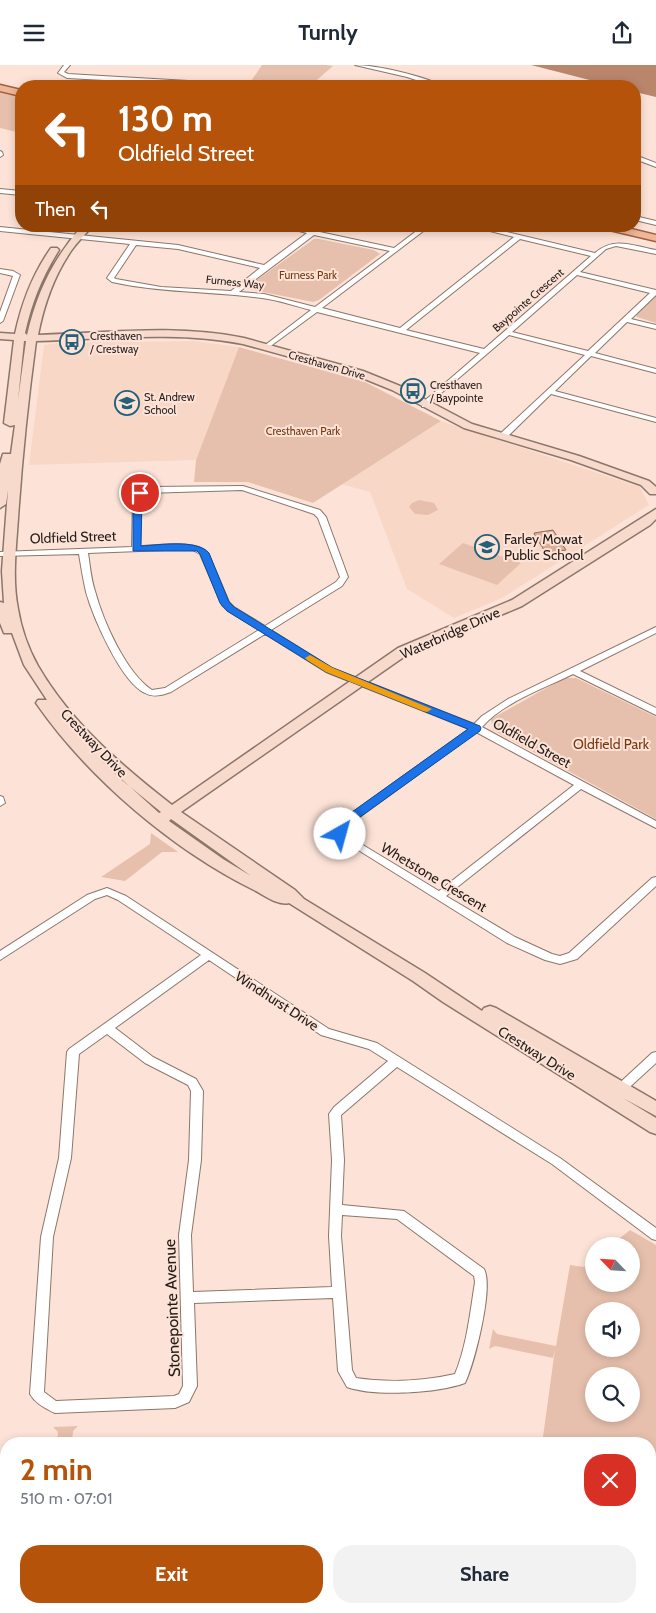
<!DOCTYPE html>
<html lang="en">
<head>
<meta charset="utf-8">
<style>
	body { margin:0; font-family:Cabin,sans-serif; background:#f2f2f3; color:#1f2937; height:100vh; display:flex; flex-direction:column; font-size:19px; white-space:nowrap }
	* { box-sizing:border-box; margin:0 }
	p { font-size:16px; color:#747a83 }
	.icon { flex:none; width:28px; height:28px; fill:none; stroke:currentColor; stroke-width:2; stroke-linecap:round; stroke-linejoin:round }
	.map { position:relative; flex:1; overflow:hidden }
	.side { position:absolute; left:0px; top:1372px; width:656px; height:176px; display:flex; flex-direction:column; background:#fff; border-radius:20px 20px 0 0; box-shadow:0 2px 8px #0003 }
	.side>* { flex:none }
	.top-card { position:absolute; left:15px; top:15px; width:626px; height:152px; border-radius:20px; box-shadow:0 2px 8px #0003; background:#b45309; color:#fff; overflow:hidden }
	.needle { width:32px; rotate:295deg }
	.fabs { position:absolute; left:585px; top:1172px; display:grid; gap:10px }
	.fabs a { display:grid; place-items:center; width:55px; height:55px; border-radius:50%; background:#fff; box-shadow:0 2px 8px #0003; font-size:25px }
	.pin { position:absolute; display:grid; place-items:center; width:42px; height:42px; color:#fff; margin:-21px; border:2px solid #fff; border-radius:50%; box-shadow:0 1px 5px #0007 }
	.me { position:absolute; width:55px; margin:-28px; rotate:38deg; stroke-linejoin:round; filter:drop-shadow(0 0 4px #0008) }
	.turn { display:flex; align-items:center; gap:18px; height:105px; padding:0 20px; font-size:22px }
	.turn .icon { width:65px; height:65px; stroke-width:2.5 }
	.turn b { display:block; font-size:35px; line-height:42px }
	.then { display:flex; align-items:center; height:48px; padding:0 20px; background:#0003; gap:10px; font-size:19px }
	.round { display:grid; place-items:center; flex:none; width:52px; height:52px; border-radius:20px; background:#f2f2f3 }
	.summary { display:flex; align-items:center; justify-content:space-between; height:85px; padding:0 20px }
	h1 { font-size:30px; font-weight:700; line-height:38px; color:#b45309 }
	.primary-button { display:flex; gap:10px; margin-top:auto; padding:10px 20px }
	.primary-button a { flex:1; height:58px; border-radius:20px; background:#b45309; color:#fff; font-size:20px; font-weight:700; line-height:58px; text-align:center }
	.primary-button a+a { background:#f2f2f3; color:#1f2937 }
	header { display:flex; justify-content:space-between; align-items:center; height:65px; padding:0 20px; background:#fff; font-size:22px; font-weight:700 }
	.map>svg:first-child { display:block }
	.built { fill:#f8d7c7 }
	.green { fill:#e7c0ad; fill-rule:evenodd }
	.water { fill:#b9866c }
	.building { fill:#e1ac91; stroke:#867064 }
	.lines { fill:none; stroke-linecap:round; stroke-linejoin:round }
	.street-casing { stroke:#8c766a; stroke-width:2 }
	.secondary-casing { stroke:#8c766a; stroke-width:3 }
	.primary-casing { stroke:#a1603d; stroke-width:3 }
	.street { fill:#fff; fill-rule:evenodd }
	.secondary { fill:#f7dacb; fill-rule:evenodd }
	.primary { fill:#efb697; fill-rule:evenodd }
	.route { fill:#1a73e8; stroke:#114b97 }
	.slow { fill:#f59e0b }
	.labels { text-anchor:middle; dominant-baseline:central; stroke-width:4; stroke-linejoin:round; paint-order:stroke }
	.far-park-label { font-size:11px; fill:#783810; stroke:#fde3d7 }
	.far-street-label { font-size:11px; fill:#241b17; stroke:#fde3d7 }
	.far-poi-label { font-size:11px; fill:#241b17; stroke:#fde3d7; text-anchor:start }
	.street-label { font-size:14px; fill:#241b17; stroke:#fde3d7 }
	.poi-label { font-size:14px; fill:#241b17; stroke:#fde3d7; text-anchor:start }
	.park-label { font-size:14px; fill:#783810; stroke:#fde3d7 }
	.near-street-label { font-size:16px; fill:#241b17; stroke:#fde3d7 }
</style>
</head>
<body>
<header><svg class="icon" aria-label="menu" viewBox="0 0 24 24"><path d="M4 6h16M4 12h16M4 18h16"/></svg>Turnly<svg class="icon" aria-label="share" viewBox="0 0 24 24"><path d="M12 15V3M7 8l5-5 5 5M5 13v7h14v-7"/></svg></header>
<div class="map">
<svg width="656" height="1548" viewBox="0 0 656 1548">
	<rect width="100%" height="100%" fill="#fde3d7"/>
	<g class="built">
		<path d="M 195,276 L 239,282 L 196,395 L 29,400 L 44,280 L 57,278 Z"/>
		<path d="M 441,356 L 640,422 L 649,440 L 502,533 L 454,553 L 407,524 L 370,427 L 341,419 Z"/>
	</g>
	<g class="green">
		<path d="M 262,0 L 326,0 L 333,1 L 310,21 L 274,21 L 249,19 Z"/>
		<path d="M 0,27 L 21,32 L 21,68 L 0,63 Z"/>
		<path d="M 314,174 L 319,174 L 374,185 L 380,189 L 319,235 L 313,237 L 248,224 L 247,222 Z"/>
		<path d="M 656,231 L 656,258 L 637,252 L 636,250 Z"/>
		<path d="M 239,282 L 365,317 L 441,356 L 313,438 L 248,417 L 194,417 L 196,395 Z"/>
		<path d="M 419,435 L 434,438 L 438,445 L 428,450 L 415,449 L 409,442 L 412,438 Z"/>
		<path d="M 463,478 L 521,498 L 497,520 L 439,499 Z"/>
		<path d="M 564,613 L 576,613 L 656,652 L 656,754 L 493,665 L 491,654 Z"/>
		<path d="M 151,768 L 178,787 L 162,787 L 125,816 L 101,812 L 150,779 Z"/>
		<path d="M 630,1165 L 656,1180 L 656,1503 L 650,1501 L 650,1379 L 542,1379 L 555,1284 L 553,1293 L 495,1281 L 489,1284 L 493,1264 L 497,1269 L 556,1281 L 570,1200 L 584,1202 L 594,1194 L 594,1219 L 631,1219 L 631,1181 L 610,1181 ZM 594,1246 L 631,1246 L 631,1284 L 594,1284 ZM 594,1311 L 631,1311 L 631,1349 L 594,1349 Z"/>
		<path d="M 78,1361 L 73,1366 L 72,1379 L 57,1379 L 58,1367 L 53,1362 Z"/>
	</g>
	<path class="water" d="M 531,0 L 656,0 L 656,32 L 635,27 L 635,21 L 613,21 Z"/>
	<path class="building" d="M 553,465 L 566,485 L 546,488 L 535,471 L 534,468 Z"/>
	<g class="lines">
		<defs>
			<g id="street">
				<path d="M 64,0 L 70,0 L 64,7 L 68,9 L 240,19 L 243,21 L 216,21 L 67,13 L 58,8 Z"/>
				<path d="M 355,0 C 376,0 424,11 442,21 L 434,21 L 407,12 Z"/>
				<path d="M 0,86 L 2,87 L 3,90 L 0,92 Z"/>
				<path d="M 635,90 L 656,98 L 656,102 L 635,94 Z"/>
				<path d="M 0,124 L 21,126 L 21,130 L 0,128 Z"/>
				<path d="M 635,151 L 656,156 L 656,160 L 635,155 Z"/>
				<path d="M 279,161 L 292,161 L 394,183 L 423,161 L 430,161 L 322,243 L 400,263 L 514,172 L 470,161 L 482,161 L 595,188 C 614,171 634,181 656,185 L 656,189 L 616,181 L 606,184 L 580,207 L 656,225 L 656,230 L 631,254 L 656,260 L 656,264 L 627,257 L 595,288 L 656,304 L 656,308 L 591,291 L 555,326 L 656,353 L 656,357 L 551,329 L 506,373 L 500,373 L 500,369 L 585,290 L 509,270 L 425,342 L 422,342 L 422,338 L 480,288 L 317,247 L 268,283 L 264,283 L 264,281 L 311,245 C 295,241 278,235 262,233 C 211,226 162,228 112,217 L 107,213 L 130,179 L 0,166 L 0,162 L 178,180 L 264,200 L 307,168 ZM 314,170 L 390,186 L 315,242 L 264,229 L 239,227 ZM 520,174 L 591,191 L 484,284 L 406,265 ZM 136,180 L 178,184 L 260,203 L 231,226 L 161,222 L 116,214 L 114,213 ZM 577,210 L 650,228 L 588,286 L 512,267 Z"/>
				<path d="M 0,204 L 13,206 L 20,210 L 3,256 L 0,258 L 0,247 L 13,211 L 0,208 Z"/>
				<path d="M 243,421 L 320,445 L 326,452 L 348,512 L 342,521 L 271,565 L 332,603 L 474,659 L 482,651 L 508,634 L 656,562 L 656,568 L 580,606 L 656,643 L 656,650 L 573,609 C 543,624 504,637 482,662 L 656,756 L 656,763 L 581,724 L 446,831 L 515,872 L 552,889 L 560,891 L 569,888 L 652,813 L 656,812 L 656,821 L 577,894 L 560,899 L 545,895 L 507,878 L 339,773 L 335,764 L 338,758 L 469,664 L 326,607 L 265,569 L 171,627 C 163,630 153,633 145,628 C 121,617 93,552 86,527 C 83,514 81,501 79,489 L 0,491 L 0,487 L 132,482 L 133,431 L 140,424 L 150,422 ZM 242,425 L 314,449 L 318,453 L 340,512 L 336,517 L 265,561 L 234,542 L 229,537 L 208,488 C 196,474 158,481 140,481 L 141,432 L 146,428 ZM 191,484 L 200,489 L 222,540 L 228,546 L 259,565 L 165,623 L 152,625 C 126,608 103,556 95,526 C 91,514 90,501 88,488 ZM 476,667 L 574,720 L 439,826 L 348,771 L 345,764 L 346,762 Z"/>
				<path d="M 0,731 L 3,732 L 5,738 L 0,741 Z"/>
				<path d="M 107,823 L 126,831 L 329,964 L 377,978 L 560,1093 L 656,1163 L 656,1175 L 652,1174 L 552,1099 L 397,1002 L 341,1050 L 344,1095 L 342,1140 L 404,1146 L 484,1204 C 494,1223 474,1299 465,1318 C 438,1328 374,1332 347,1322 L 338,1306 L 333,1233 L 194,1238 L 197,1321 L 189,1337 L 175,1343 L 55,1348 C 46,1344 35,1338 30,1329 L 41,1172 L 59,1093 L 67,987 L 69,984 L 201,890 L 118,835 L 107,830 L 95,834 L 0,895 L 0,886 L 87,830 ZM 209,895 L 321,970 L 369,984 L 388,996 L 334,1042 L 329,1049 L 332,1095 L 329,1171 L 332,1222 L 193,1227 L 191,1170 L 201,1095 L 203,1026 L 196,1014 L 153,992 L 115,963 ZM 107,969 L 145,998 L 188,1020 L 191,1026 L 189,1095 L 179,1170 L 183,1321 L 179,1329 L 174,1331 L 56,1336 L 44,1327 L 53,1172 L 71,1093 L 79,989 ZM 342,1150 L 397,1154 L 474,1211 L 475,1217 C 470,1248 467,1280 455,1309 C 424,1316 388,1318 356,1313 L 352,1305 L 341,1171 Z"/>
				<path d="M 656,987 L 656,998 L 621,1030 L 617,1031 L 613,1030 L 611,1027 L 613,1024 L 652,988 Z"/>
				<rect x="0" y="1486" width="6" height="14"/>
				<path d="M 650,1507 L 656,1509 L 656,1523 L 650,1521 Z"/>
				<path d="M 33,1542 L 47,1542 L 46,1548 L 32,1548 Z"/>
				<rect x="199" y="1542" width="14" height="6"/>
				<rect x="371" y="1542" width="14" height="6"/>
				<rect x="561" y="1542" width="14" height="6"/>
			</g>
			<path id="secondary" d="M 82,161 L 92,161 C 85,170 77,177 71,186 C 54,211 44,239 38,270 C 106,268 177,259 244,273 L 363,306 L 400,321 L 472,359 L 579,391 L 649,416 L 656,422 L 656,429 L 650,429 L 641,420 L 571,395 L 464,363 L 392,325 L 355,310 L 243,279 C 177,266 103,274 36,276 C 28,335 22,394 18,453 C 16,484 12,514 18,544 C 21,563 29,585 38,601 C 71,658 121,700 172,740 L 398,583 L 512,535 L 656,444 L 656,454 L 650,460 L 522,541 L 408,589 L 181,747 L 295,825 L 304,834 L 425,908 L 482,946 L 484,943 L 490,941 L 496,943 L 656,1036 L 656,1051 L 623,1033 L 656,1053 L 656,1069 L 650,1067 L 443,937 L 413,916 L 289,838 C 278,841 264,830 254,825 C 173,785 88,713 36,638 L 38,635 L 47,635 L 24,600 L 12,568 L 4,568 L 0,558 L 0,537 L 4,538 L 2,506 L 8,425 L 6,439 L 0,443 L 0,399 L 3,389 L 11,389 L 15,360 L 10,361 L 4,358 L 14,275 L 0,274 L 0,268 L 15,269 C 22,237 32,210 51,183 L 57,183 L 59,185 C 42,212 32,237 25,268 L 27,270 C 37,227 53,194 82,161 ZM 24,276 L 26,276 L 18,335 ZM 95,690 L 123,716 L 161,747 L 159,748 ZM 171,754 L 251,811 L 223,794 L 169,756 Z"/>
			<g id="primary">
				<path d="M 0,20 L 21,25 L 21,31 L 0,26 Z"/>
				<path d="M 600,161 L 619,161 L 656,170 L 656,176 L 601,163 Z"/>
			</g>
		</defs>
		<use href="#street" class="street-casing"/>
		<use href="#secondary" class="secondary-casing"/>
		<use href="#primary" class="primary-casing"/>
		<use href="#street" class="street"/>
		<use href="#secondary" class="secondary"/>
		<use href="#primary" class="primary"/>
	</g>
	<path class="route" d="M 137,426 L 143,426 L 144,428 L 142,432 L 141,481 C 159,480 197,474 209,488 L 229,537 L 234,542 L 333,603 L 480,661 L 481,663 L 480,666 L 346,762 L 344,772 L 336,772 L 334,764 L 338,757 L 468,664 L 326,607 L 227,546 L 220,538 L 200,489 L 197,486 L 133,486 L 133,432 Z"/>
	<path class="slow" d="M 310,590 L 333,603 L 432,644 L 427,647 L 423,646 L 326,607 L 307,595 L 305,593 Z"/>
	<defs>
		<symbol id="bus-ring" viewBox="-11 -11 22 22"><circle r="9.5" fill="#fde3d7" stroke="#246078" stroke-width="1.5"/><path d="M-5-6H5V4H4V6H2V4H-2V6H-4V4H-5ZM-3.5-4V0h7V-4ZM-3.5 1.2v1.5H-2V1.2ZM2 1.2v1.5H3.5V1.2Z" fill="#246078"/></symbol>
		<symbol id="school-ring" viewBox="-11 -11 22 22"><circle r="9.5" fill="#fde3d7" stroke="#246078" stroke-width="1.5"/><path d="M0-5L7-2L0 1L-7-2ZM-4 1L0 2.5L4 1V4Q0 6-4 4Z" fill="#246078"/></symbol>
	</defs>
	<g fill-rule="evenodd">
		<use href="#bus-ring" x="58" y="263" width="28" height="28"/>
		<use href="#bus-ring" x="399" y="312" width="28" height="28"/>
		<use href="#school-ring" x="113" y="324" width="28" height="28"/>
		<use href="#school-ring" x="473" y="468" width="28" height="28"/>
	</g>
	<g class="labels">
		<g class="far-park-label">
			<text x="308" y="210">Furness Park</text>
			<text x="303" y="366">Cresthaven Park</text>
		</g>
		<g class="far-street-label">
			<text transform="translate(235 217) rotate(6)">Furness Way</text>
			<text transform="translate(528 235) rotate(-41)">Baypointe Crescent</text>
			<text transform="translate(327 300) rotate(16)">Cresthaven Drive</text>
		</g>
		<g class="far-poi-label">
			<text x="90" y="271">Cresthaven<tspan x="90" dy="13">/ Crestway</tspan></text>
			<text x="430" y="320">Cresthaven<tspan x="430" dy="13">/ Baypointe</tspan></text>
			<text x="144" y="332">St. Andrew<tspan x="144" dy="13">School</tspan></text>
		</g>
		<g class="street-label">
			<text transform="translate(73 472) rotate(-2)">Oldfield Street</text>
			<text transform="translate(450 568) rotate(-24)">Waterbridge Drive</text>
			<text transform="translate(94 678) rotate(46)">Crestway Drive</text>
			<text transform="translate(532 678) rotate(29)">Oldfield Street</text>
			<text transform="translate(434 812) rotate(31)">Whetstone Crescent</text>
			<text transform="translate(277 936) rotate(33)">Windhurst Drive</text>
			<text transform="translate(537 988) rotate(32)">Crestway Drive</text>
		</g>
		<g class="poi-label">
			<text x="504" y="474">Farley Mowat<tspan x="504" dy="16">Public School</tspan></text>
		</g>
		<g class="park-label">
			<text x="611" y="679">Oldfield Park</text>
		</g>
		<g class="near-street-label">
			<text transform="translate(172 1243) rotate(-92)">Stonepointe Avenue</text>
		</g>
	</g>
</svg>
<div class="fabs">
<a><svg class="needle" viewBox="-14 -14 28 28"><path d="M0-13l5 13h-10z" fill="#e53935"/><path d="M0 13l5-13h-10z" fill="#747a83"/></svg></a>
<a><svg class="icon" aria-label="sound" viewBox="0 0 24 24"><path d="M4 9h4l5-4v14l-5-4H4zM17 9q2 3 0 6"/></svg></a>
<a><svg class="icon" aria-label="search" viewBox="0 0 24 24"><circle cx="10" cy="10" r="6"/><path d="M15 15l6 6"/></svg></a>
</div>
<div class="pin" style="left:140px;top:428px;background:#d93025"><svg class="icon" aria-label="arrive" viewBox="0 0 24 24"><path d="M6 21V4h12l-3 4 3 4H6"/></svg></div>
<svg class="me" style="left:340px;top:769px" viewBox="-20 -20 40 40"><circle r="19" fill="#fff"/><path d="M0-13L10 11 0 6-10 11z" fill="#1a73e8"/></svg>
<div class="top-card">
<div class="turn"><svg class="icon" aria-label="left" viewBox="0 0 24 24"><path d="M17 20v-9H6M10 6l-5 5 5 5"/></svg><div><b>130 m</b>Oldfield Street</div></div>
<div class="then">Then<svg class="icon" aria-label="left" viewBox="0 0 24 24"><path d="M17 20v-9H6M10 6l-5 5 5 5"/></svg></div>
</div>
<section class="side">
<div class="summary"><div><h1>2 min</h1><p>510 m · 07:01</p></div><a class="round" style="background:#d93025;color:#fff"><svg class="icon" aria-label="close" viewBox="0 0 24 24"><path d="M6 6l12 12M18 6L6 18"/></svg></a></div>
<div class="primary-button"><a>Exit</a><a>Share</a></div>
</section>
</div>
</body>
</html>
